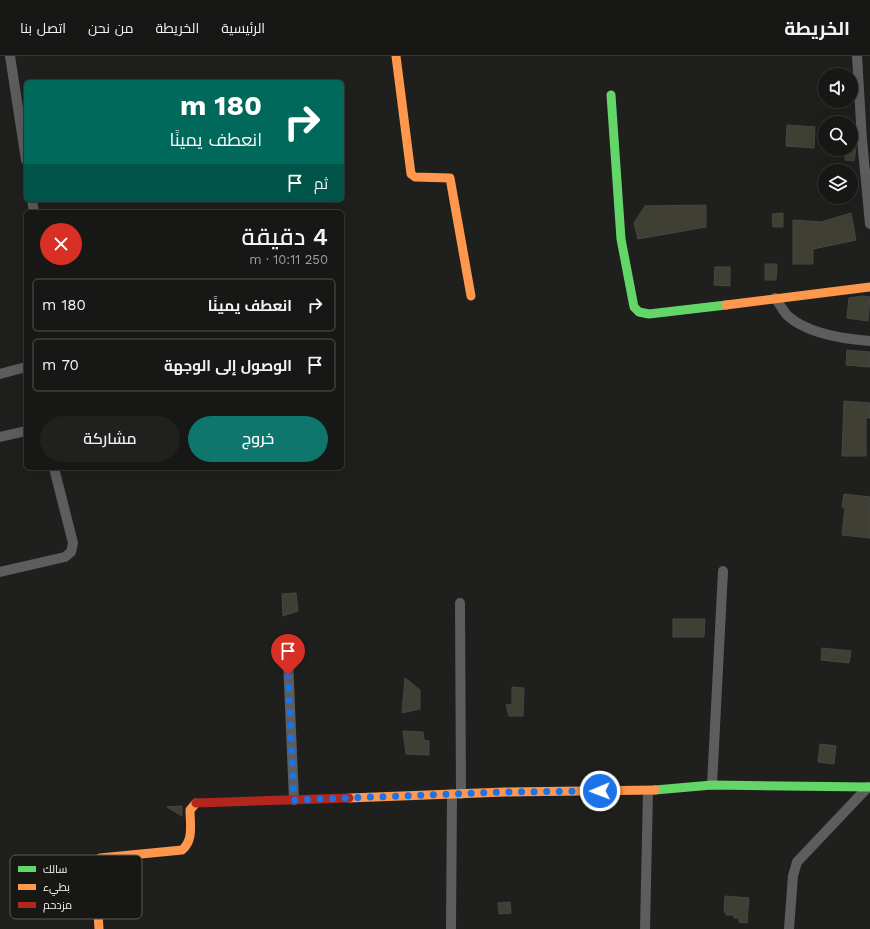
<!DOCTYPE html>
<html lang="ar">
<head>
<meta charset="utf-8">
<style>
	body { margin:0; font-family:"Work Sans",Cairo,sans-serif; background:#20201f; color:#f1f3f6; direction:rtl; height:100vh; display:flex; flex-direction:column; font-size:15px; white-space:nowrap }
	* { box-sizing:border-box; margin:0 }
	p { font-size:13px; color:#9e9fa1 }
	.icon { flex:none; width:22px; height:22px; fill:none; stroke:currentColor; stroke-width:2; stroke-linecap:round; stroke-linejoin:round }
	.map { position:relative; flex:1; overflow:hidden; direction:ltr }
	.panel { position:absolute; left:24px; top:154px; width:320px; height:260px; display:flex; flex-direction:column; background:#171716; border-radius:6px; box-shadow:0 4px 16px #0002,0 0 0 1px #363635; direction:rtl }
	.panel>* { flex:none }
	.banner { position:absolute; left:24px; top:24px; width:320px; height:122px; border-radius:6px; box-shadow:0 4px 16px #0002,0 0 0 1px #363635; direction:rtl; background:#00695c; color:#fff; overflow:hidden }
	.tools { position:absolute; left:818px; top:12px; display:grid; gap:8px }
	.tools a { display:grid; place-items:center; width:40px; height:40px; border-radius:50%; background:#171716; box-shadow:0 4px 16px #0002,0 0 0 1px #363635; font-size:20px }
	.pin { position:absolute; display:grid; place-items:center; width:34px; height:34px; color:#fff; margin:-41px -17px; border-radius:50% 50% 50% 0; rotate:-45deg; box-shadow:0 0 4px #0007 }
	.pin .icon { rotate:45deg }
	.me { position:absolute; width:44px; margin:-22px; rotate:269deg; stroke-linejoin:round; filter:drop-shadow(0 0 3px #0008) }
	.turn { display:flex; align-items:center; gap:14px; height:84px; padding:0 16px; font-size:18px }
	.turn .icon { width:52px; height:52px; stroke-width:2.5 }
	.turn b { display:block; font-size:28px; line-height:34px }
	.then { display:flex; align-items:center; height:38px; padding:0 16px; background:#0003; gap:8px; font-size:15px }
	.round { display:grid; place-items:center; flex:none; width:42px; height:42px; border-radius:21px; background:#20201f }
	.overview { display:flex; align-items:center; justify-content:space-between; height:68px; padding:0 16px }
	h1 { font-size:24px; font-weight:600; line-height:30px }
	.action { display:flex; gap:8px; margin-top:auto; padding:8px 16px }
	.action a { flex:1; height:46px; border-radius:24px; background:#0f766e; color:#fff; font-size:16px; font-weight:600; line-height:46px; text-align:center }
	.action a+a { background:#20201f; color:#f1f3f6 }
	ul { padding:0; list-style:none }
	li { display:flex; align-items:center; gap:12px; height:54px; margin:0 8px 6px; padding:0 8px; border:2px solid #363635; border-radius:6px }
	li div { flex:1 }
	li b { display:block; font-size:15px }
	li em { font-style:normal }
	header { display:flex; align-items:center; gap:24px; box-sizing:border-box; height:56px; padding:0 20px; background:#171716; border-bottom:1px solid #363635 }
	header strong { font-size:19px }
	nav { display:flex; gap:22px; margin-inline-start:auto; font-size:14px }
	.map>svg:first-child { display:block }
	.building { fill:#3f3f33; stroke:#464644 }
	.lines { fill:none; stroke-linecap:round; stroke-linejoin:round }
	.street { stroke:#5e5d5e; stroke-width:10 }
	.fast { stroke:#63d668; stroke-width:9 }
	.slow { stroke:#ff974d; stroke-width:9 }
	.jam { stroke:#b3261e; stroke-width:9 }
	.route { stroke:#1a73e8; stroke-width:7; stroke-dasharray:0 12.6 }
	.key { fill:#171714; stroke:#5a5a57; stroke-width:1 }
	.key-label { font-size:11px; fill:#f5f5f3 }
</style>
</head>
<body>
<header>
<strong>الخريطة</strong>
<nav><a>الرئيسية</a><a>الخريطة</a><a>من نحن</a><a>اتصل بنا</a></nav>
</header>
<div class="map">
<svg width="870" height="873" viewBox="0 0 870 873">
	<rect width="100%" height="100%" fill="#1f1f1e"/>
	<g class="building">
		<path d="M 787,69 L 815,71 L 814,92 L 786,90 Z"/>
		<path d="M 846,93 L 856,93 L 854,105 L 845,104 Z"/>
		<path d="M 706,149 L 706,171 L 638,183 L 634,167 L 645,150 Z"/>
		<path d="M 783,157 L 783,171 L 773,171 L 772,158 Z"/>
		<path d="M 851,157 L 856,184 L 813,193 L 813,208 L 793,208 L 793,164 L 821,166 Z"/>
		<path d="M 765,208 L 777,208 L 776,224 L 765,224 Z"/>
		<path d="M 715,211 L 730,211 L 730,230 L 714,229 Z"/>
		<path d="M 863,240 L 870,241 L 868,265 L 847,262 L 849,242 Z"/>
		<path d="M 847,294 L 870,296 L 870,311 L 846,309 Z"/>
		<path d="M 844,345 L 870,347 L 870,362 L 866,362 L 866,400 L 842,400 Z"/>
		<path d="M 844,438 L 870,441 L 870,482 L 842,479 L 845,451 L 842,451 Z"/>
		<path d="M 296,537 L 298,555 L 283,560 L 282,538 Z"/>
		<path d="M 673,563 L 705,563 L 704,581 L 673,581 Z"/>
		<path d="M 822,592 L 851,595 L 849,607 L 821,604 Z"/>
		<path d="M 405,622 L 420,634 L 420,653 L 402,657 Z"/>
		<path d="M 512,631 L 524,632 L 523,660 L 509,660 L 506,649 L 512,648 Z"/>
		<path d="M 403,675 L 423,676 L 424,684 L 429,685 L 429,699 L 406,698 Z"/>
		<path d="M 820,688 L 836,690 L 834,708 L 818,706 Z"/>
		<path d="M 182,750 L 182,760 L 167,751 Z"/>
		<path d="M 725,840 L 749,842 L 747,867 L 739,866 L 739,862 L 734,862 L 734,859 L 726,859 L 726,856 L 724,856 Z"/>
		<path d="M 510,846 L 511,857 L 499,858 L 498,847 Z"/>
	</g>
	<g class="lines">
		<g class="street">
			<path d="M 10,0 L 26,104"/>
			<path d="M 857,0 L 862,84 L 870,168"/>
			<path d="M 32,144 L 34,156"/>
			<path d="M 775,242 C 779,247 783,255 788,260 C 808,278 844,283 870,285"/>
			<path d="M 0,318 L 26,311"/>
			<path d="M 0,381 L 26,375"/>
			<path d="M 0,516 L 65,501 L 71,496 L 73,487 L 54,412"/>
			<path d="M 460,547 L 461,738"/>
			<path d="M 288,604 L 294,744"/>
			<path d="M 712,729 L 723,515"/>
			<path d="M 451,873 L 452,738"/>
			<path d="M 645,873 L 648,735"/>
			<path d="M 789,873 L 793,820 L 797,806 L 868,731"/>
		</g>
		<g class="fast">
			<path d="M 611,39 L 621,183 L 634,251 L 639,256 L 649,258 L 726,249"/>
			<path d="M 655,734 L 712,729 L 870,731"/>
		</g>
		<g class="slow">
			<path d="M 396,0 L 411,118 L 415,121 L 450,122 L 471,240"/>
			<path d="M 726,249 L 870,231"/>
			<path d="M 349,742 L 505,736 L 655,734"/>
			<path d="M 99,873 L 95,812 L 100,802 L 182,794 C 194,784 190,768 190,754 L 196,747"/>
		</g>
		<path class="jam" d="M 196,747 L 349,742"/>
	</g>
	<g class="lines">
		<path class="route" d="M 288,619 L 294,744 L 506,736 L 600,735"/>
	</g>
	<rect x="10" y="799" width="132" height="64" rx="6" class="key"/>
	<rect x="18" y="810" width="18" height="6" fill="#63d668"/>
	<rect x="18" y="828" width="18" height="6" fill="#ff974d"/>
	<rect x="18" y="846" width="18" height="6" fill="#b3261e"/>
	<g class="key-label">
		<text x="43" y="817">سالك</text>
		<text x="43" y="835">بطيء</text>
		<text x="43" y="853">مزدحم</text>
	</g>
</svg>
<div class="tools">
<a><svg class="icon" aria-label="sound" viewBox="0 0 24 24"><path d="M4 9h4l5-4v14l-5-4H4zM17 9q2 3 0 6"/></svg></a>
<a><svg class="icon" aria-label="search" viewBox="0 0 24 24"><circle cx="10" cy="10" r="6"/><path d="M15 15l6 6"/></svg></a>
<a><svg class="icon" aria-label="layers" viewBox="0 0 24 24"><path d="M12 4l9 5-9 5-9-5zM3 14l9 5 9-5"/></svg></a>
</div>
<div class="pin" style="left:288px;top:619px;background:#d93025"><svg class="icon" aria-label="arrive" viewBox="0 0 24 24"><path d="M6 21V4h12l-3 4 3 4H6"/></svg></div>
<svg class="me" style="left:600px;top:735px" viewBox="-20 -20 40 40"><circle r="17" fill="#1a73e8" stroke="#fff" stroke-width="3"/><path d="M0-11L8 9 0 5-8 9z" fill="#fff"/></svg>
<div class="banner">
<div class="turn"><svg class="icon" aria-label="right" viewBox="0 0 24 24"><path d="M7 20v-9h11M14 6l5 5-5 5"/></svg><div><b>180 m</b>انعطف يمينًا</div></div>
<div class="then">ثم<svg class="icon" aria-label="arrive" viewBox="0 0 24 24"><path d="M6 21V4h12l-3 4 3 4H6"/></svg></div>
</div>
<section class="panel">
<div class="overview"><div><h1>4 دقيقة</h1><p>250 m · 10:11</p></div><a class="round" style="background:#d93025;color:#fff"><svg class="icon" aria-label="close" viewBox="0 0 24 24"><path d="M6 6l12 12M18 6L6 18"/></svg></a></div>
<ul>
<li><svg class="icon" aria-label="right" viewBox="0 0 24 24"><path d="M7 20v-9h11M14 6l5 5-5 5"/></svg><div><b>انعطف يمينًا</b></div><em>180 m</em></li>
<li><svg class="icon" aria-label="arrive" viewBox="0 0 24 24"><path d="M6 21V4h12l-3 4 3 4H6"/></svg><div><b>الوصول إلى الوجهة</b></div><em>70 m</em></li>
</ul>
<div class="action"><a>خروج</a><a>مشاركة</a></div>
</section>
</div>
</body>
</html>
